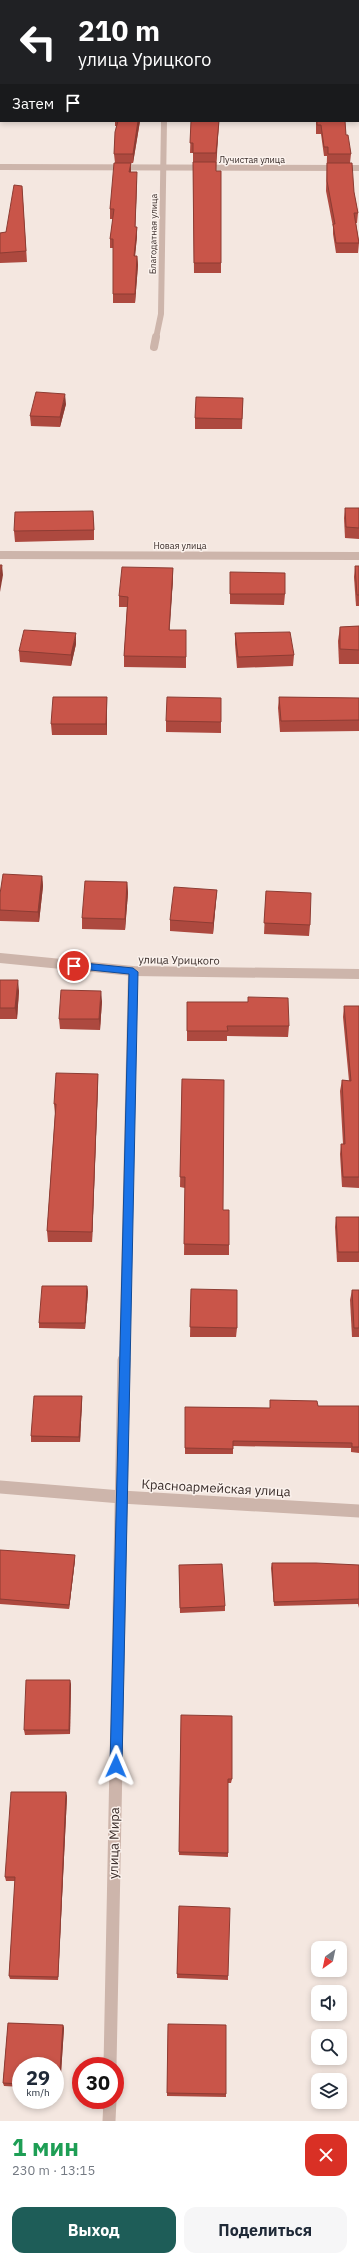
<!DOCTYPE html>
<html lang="ru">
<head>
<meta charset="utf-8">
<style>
	body { margin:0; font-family:"IBM Plex Sans",sans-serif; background:#f6f6f7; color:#1f2937; height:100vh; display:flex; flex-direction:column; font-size:15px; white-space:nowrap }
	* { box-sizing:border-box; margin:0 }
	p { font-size:13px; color:#747a83 }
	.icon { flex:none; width:22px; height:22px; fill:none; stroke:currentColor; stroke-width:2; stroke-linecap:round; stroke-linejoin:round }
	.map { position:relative; height:2121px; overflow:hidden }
	.sheet { display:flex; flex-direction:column; background:#fff; flex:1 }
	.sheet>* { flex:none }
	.guide { position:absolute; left:0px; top:0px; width:359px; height:122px; box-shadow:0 2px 6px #0003; background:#202124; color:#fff; overflow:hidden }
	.needle { width:26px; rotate:213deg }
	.tools { position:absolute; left:311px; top:1941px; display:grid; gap:8px }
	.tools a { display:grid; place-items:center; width:36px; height:36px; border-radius:8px; background:#fff; box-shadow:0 2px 6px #0003; font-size:20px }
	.speed { position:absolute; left:12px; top:2057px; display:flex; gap:8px; font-size:20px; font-weight:700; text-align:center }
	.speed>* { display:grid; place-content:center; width:52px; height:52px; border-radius:50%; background:#fff; box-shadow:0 2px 6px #0003; line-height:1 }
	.speed small { font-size:10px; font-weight:400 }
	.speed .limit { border:6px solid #d22; background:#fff; color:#111 }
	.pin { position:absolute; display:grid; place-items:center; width:34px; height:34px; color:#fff; margin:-17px; border:2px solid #fff; border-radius:50%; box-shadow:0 1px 4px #0007 }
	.me { position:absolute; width:44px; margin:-22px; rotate:1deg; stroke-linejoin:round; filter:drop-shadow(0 0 3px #0008) }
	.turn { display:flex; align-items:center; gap:14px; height:84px; padding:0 12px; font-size:18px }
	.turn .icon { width:52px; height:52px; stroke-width:2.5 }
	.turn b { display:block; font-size:28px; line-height:34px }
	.then { display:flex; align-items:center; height:38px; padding:0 12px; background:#0003; gap:8px; font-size:15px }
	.round { display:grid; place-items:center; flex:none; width:42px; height:42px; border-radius:12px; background:#f6f6f7 }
	.summary { display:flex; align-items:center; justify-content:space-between; height:68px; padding:0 12px }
	h1 { font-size:24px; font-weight:800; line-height:30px; color:#1e9e55 }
	.cta { display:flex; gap:8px; margin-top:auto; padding:8px 12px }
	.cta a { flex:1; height:46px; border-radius:12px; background:#1e5d58; color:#fff; font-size:16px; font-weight:800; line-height:46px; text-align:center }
	.cta a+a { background:#f6f6f7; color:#1f2937 }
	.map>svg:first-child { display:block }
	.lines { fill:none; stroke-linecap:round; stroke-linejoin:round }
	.minor-far3 { stroke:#cdb5ab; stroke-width:6 }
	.minor-far2 { stroke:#cdb5ab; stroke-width:8 }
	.minor-far1 { stroke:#cdb5ab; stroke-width:10 }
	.minor { stroke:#cdb5ab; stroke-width:13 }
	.wall { fill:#ad493f }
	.shaded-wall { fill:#8d3c33 }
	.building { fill:#c95549; stroke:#8d3c33 }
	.route { fill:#1a73e8; stroke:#114b97 }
	.labels { text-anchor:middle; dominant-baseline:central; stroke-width:3; stroke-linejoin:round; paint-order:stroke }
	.far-street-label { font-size:9px; fill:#3a2d2a; stroke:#fbf2ed }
	.street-label { font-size:11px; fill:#3a2d2a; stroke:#fbf2ed }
	.near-street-label { font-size:13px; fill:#3a2d2a; stroke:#fbf2ed }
</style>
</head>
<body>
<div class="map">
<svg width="359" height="2121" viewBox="0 0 359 2121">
	<rect width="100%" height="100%" fill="#f4e7e0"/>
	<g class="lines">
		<g class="minor-far3">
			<path d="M 264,0 L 266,1"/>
			<path d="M 337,1 L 342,0"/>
			<path d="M 0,167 L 359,168"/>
			<path d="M 156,338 L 161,314 L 164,121"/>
		</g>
		<g class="minor-far2">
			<path d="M 154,347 L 156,337"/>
			<path d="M 0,555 L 359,556"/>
		</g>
		<g class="minor-far1">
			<path d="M 0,958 L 133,971 L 359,974"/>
			<path d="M 124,1361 L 133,971"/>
		</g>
		<g class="minor">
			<path d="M 0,1487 L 121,1497 L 359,1511"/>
			<path d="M 110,2066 L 124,1360"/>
			<path d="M 109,2121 L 110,2100"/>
		</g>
	</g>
	<g class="wall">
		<path d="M 115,121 L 140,121 L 133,163 L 131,163 L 131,172 L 137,182 L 135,227 L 137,227 L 137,236 L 135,256 L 137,256 L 138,265 L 135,303 L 113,303 L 113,248 L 110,248 L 110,239 L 113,219 L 110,219 L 110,209 L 115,163 L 114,154 L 116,126 L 115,126 Z"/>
		<path d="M 191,121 L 219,121 L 216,171 L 221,171 L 221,273 L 194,273 L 193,172 L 193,153 L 190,153 Z"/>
		<path d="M 316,121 L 345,121 L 346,135 L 351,154 L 350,163 L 354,192 L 358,213 L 357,223 L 356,223 L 359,243 L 358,253 L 336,253 L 333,234 L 333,227 L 326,191 L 327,156 L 324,156 L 321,134 L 316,134 Z"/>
		<path d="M 22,186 L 27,262 L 0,263 L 0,233 L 6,232 Z"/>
		<path d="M 243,398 L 242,429 L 195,429 L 195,418 Z"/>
		<path d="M 66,404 L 60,427 L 31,426 L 30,416 Z"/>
		<path d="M 345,508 L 359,508 L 359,539 L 345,538 L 344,518 Z"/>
		<path d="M 94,522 L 94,540 L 15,542 L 14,531 Z"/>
		<path d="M 355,566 L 359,566 L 359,606 L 356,606 L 354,577 Z"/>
		<path d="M 173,568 L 173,579 L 169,630 L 186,630 L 186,668 L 124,667 L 124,656 L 127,607 L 119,607 L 119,596 Z"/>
		<path d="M 230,572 L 285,594 L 284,605 L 230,604 Z"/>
		<path d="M 359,626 L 359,664 L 339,664 L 338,641 L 340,627 Z"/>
		<path d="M 235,633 L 294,655 L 293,666 L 237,668 L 235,644 Z"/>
		<path d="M 76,644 L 71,666 L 20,662 L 19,651 Z"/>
		<path d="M 107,697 L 107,735 L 52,735 L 51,724 Z"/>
		<path d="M 279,697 L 359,698 L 359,731 L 280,732 L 278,708 Z"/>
		<path d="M 221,698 L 221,733 L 166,732 L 166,721 Z"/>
		<path d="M 42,876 L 43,886 L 39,922 L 0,921 L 0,894 Z"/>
		<path d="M 127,882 L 128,893 L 125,930 L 82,929 L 82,918 Z"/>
		<path d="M 217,890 L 213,934 L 170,931 L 170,920 Z"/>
		<path d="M 266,891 L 310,925 L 309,936 L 264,934 Z"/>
		<path d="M 0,980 L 19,991 L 17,1019 L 0,1019 Z"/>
		<path d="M 102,1001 L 100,1030 L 60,1029 L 59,1019 Z"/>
		<path d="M 187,1002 L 289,1026 L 288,1037 L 227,1036 L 227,1041 L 187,1041 Z"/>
		<path d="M 344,1006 L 359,1006 L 359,1188 L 342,1187 L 340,1154 L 341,1144 L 343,1144 L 340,1091 L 342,1080 L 349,1081 L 343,1017 Z"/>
		<path d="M 98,1074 L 98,1084 L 92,1242 L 48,1242 L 47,1231 L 55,1114 L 54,1104 Z"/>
		<path d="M 182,1079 L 229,1245 L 229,1255 L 184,1255 L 185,1188 L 180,1187 Z"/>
		<path d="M 336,1217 L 359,1217 L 359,1262 L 337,1262 L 335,1227 Z"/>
		<path d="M 87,1286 L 88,1292 L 85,1329 L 39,1328 L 39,1323 Z"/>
		<path d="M 191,1289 L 237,1328 L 236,1337 L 190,1337 Z"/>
		<path d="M 352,1290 L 359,1290 L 359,1337 L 352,1337 L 350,1300 Z"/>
		<path d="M 82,1396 L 82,1402 L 80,1442 L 31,1442 L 31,1436 Z"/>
		<path d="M 270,1400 L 318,1406 L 359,1406 L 359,1453 L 351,1452 L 351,1448 L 233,1446 L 233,1454 L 185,1454 L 185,1407 L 270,1408 Z"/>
		<path d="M 0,1550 L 75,1560 L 69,1609 L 0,1604 Z"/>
		<path d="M 272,1563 L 359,1565 L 359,1608 L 358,1604 L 274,1606 L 271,1568 Z"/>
		<path d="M 179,1565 L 225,1606 L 225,1611 L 180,1613 Z"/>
		<path d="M 71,1684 L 70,1734 L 25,1735 L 24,1730 Z"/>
		<path d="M 181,1715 L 232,1779 L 231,1783 L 228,1783 L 228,1857 L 179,1855 Z"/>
		<path d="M 67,1796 L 58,1980 L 10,1979 L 9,1976 L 15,1881 L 6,1881 L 5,1877 Z"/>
		<path d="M 179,1906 L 228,1976 L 228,1980 L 177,1978 Z"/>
		<path d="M 8,2023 L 63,2025 L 64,2028 L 60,2088 L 55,2088 L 55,2066 L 21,2066 L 21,2087 L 4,2086 L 3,2083 Z"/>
		<path d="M 168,2024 L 226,2094 L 226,2097 L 167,2096 Z"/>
	</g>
	<g class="shaded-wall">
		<path d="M 358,32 L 359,32 L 359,41 L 358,42 Z"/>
		<path d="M 138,121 L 140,121 L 133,163 L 133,154 Z"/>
		<path d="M 219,121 L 216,163 L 216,153 Z"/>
		<path d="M 131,163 L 131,172 L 129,182 L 129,172 Z"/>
		<path d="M 137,172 L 137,182 L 135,236 L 135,227 Z"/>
		<path d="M 137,227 L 137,236 L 134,266 L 134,256 Z"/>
		<path d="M 137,256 L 138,265 L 135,303 L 135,294 Z"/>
		<path d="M 65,394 L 66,404 L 60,427 L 60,417 Z"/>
		<path d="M 2,565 L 3,575 L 0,592 L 0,576 Z"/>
		<path d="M 173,568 L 173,579 L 169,640 L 169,630 Z"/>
		<path d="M 76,633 L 76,644 L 71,666 L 71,655 Z"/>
		<path d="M 107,697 L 107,735 L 106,724 Z"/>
		<path d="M 42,876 L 43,886 L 39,922 L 38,912 Z"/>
		<path d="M 127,882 L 128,893 L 125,930 L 125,919 Z"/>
		<path d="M 217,890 L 213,934 L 213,923 Z"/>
		<path d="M 18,980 L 19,991 L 17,1019 L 15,1008 Z"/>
		<path d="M 101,991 L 102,1001 L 100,1030 L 99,1019 Z"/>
		<path d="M 98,1074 L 98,1084 L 92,1242 L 92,1232 Z"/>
		<path d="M 87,1286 L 88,1292 L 85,1329 L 85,1323 Z"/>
		<path d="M 82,1396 L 82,1402 L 80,1442 L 79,1437 Z"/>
		<path d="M 75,1555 L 75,1560 L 69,1609 L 69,1605 Z"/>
		<path d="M 70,1680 L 71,1684 L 70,1734 L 69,1730 Z"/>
		<path d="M 66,1792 L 67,1796 L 58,1980 L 58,1977 Z"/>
		<path d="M 63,2025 L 64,2028 L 60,2088 L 59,2085 Z"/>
	</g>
	<g class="building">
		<path d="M 107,0 L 131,0 L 133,1 L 102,1 Z"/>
		<path d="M 358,16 L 359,17 L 359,32 L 358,32 Z"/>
		<path d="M 118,121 L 138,121 L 133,154 L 114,154 L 115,132 Z"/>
		<path d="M 191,121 L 219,121 L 216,153 L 193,153 L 193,143 L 190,143 Z"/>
		<path d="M 317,121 L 345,121 L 346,135 L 348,135 L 351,154 L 328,154 L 328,147 L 324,147 L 321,125 L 317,125 Z"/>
		<path d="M 193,162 L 216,162 L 216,171 L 221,171 L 221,263 L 194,263 Z"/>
		<path d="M 114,163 L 131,163 L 129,172 L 137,172 L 135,227 L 137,227 L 134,256 L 137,256 L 135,294 L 113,294 L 113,239 L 110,239 L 114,209 L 110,209 Z"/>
		<path d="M 327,163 L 352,163 L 354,192 L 358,213 L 354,213 L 359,243 L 336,243 L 333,224 L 335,224 L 327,181 Z"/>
		<path d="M 14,185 L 22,186 L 26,251 L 0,253 L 0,233 L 6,232 Z"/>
		<path d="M 36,392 L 65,394 L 60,417 L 30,416 Z"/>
		<path d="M 196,397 L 243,398 L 242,419 L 195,418 Z"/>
		<path d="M 345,508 L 359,508 L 359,528 L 346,527 Z"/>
		<path d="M 93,511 L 94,530 L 14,531 L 15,512 Z"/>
		<path d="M 0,565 L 2,565 L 0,576 Z"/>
		<path d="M 355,566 L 359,566 L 359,595 L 357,595 Z"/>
		<path d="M 122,567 L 173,568 L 169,630 L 186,630 L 186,657 L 124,656 L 128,597 L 119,596 Z"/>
		<path d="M 230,572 L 285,573 L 285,594 L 230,594 Z"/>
		<path d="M 359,626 L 359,650 L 340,649 L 340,627 Z"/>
		<path d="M 24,630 L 76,633 L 71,655 L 19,651 Z"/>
		<path d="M 290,632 L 294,655 L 238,657 L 235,633 Z"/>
		<path d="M 53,697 L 107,697 L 106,724 L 51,724 Z"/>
		<path d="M 167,697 L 221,698 L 221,722 L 166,721 Z"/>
		<path d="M 279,697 L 359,698 L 359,720 L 281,721 Z"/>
		<path d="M 3,874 L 42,876 L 38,912 L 0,910 L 0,894 Z"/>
		<path d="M 85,881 L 127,882 L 125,919 L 82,918 Z"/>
		<path d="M 174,887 L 217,890 L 213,923 L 170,920 Z"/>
		<path d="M 266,891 L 311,893 L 310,925 L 264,923 Z"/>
		<path d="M 0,980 L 18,980 L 15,1008 L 0,1008 Z"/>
		<path d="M 61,990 L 101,991 L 99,1019 L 59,1019 Z"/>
		<path d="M 248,997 L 288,998 L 289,1026 L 227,1026 L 228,1031 L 187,1031 L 187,1002 L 248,1002 Z"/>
		<path d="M 344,1006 L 359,1006 L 359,1177 L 343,1177 L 341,1144 L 345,1144 L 342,1080 L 351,1081 Z"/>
		<path d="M 56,1073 L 98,1074 L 92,1232 L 47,1231 L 56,1104 L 54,1104 Z"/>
		<path d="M 182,1079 L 224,1080 L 223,1210 L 229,1210 L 229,1245 L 184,1244 L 185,1177 L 180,1177 Z"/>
		<path d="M 336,1217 L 359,1217 L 359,1252 L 338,1252 Z"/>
		<path d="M 42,1286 L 87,1286 L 85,1323 L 39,1323 Z"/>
		<path d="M 191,1289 L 237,1290 L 237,1328 L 190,1327 Z"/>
		<path d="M 352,1290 L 359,1290 L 359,1328 L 354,1328 Z"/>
		<path d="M 34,1396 L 82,1396 L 79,1437 L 31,1436 Z"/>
		<path d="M 270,1400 L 317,1401 L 318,1406 L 359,1406 L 359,1447 L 352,1447 L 352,1443 L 233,1441 L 233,1449 L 185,1448 L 185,1407 L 270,1408 Z"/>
		<path d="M 0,1550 L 75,1555 L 69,1605 L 0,1599 Z"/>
		<path d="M 272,1563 L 316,1563 L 359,1565 L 359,1599 L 274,1602 Z"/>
		<path d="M 222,1564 L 225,1606 L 180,1608 L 179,1565 Z"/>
		<path d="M 26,1680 L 70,1680 L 69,1730 L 24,1730 Z"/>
		<path d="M 181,1715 L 232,1716 L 232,1779 L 228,1779 L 228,1853 L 179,1852 Z"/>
		<path d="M 11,1792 L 66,1792 L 58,1977 L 9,1976 L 15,1877 L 5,1877 Z"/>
		<path d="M 179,1906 L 230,1908 L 228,1976 L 177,1974 Z"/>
		<path d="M 8,2023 L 63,2025 L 59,2085 L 55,2085 L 55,2066 L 21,2066 L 21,2084 L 3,2083 Z"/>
		<path d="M 168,2024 L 226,2025 L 226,2094 L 167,2093 Z"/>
	</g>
	<path class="route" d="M 74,962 L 133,968 L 138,972 L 122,1766 L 120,1770 L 116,1772 L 111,1770 L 110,1766 L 129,974 L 71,968 L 71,963 Z"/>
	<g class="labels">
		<g class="far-street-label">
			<text x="252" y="159">Лучистая улица</text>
			<text transform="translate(153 234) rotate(-89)">Благодатная улица</text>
			<text x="180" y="545">Новая улица</text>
		</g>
		<g class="street-label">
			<text transform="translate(179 960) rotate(1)">улица Урицкого</text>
		</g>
		<g class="near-street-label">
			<text transform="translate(216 1488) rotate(3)">Красноармейская улица</text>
			<text transform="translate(114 1843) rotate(-89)">улица Мира</text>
		</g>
	</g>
</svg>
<div class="tools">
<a><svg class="needle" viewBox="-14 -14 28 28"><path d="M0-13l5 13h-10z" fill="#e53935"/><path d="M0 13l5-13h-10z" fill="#747a83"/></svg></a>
<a><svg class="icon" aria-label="sound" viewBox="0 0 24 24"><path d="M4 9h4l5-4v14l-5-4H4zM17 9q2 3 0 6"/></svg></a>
<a><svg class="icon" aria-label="search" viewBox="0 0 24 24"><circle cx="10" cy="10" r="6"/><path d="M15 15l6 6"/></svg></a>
<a><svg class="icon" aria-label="layers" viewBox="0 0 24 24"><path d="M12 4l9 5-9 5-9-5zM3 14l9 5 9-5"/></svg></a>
</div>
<div class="speed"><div>29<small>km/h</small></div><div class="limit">30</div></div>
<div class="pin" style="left:74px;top:966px;background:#d93025"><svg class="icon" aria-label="arrive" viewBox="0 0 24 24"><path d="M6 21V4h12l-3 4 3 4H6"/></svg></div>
<svg class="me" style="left:116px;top:1766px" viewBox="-20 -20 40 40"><path d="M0-17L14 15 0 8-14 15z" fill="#1a73e8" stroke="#fff" stroke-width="4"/></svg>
<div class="guide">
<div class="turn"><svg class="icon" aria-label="left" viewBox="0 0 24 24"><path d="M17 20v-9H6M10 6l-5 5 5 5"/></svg><div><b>210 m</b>улица Урицкого</div></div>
<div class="then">Затем<svg class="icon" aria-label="arrive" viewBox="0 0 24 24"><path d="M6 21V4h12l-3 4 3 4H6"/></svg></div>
</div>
</div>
<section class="sheet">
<div class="summary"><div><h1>1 мин</h1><p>230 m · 13:15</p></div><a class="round" style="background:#d93025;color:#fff"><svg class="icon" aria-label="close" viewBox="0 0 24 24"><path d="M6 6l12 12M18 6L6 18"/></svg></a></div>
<div class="cta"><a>Выход</a><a>Поделиться</a></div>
</section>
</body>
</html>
